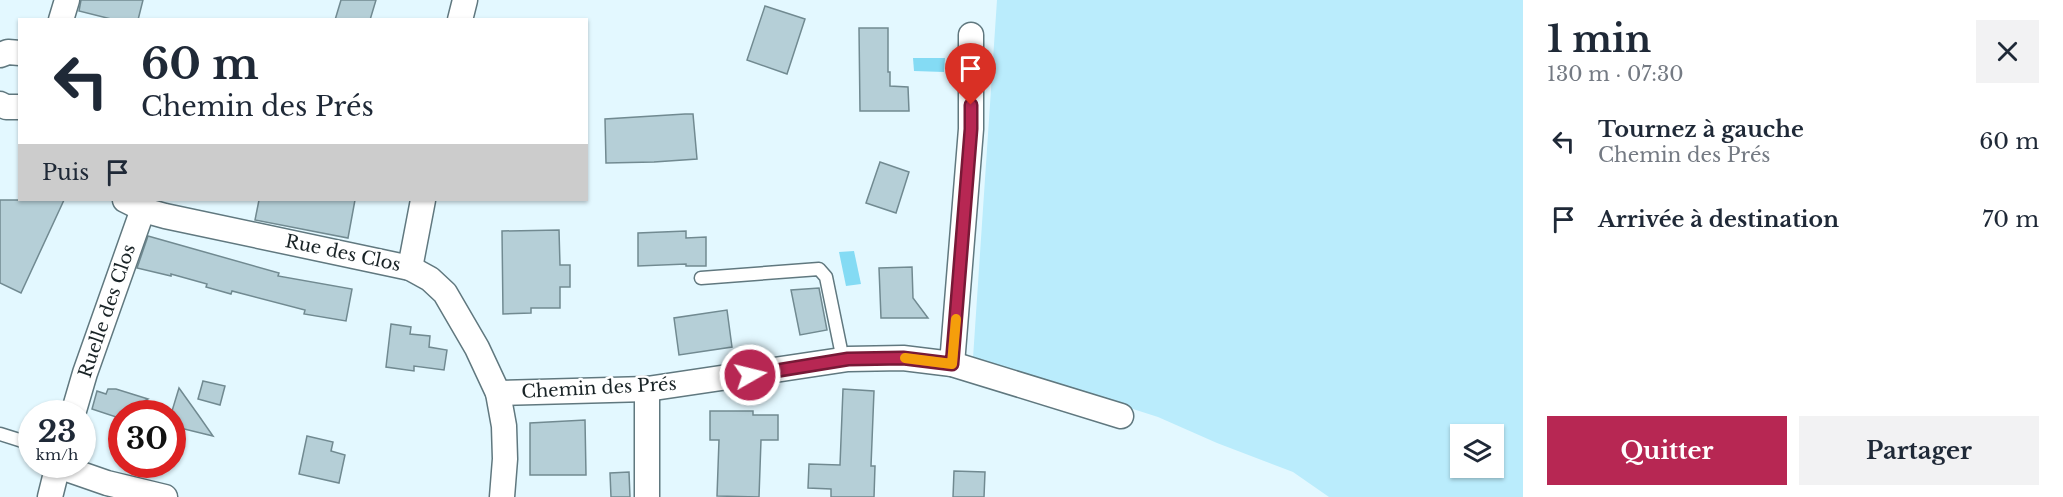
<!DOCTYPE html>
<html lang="fr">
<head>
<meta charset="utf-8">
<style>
	body { margin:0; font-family:"Libre Baskerville",serif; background:#f2f2f3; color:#1f2937; height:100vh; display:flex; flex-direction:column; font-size:22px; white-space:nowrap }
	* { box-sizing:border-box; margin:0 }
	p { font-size:20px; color:#747a83 }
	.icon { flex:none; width:33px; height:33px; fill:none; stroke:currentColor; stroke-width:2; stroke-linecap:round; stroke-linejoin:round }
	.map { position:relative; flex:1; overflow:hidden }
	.sheet { display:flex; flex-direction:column; background:#fff; width:540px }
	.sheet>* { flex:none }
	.guide { position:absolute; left:18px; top:18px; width:570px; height:183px; border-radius:0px; box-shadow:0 2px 4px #0004; background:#fff; color:#1f2937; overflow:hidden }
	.buttons { position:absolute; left:1450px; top:424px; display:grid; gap:12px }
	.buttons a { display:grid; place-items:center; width:54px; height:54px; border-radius:0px; background:#fff; box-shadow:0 2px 4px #0004; font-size:30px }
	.speed { position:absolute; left:18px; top:400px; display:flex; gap:12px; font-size:30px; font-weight:700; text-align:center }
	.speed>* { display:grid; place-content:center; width:78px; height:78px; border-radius:50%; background:#fff; box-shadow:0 2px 4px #0004; line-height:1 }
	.speed small { font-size:15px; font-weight:400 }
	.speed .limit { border:9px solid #d22; background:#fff; color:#111 }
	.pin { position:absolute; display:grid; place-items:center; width:51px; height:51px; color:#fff; margin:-62px -26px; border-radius:50% 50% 50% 0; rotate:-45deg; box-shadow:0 0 6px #0007 }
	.pin .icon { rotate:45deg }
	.me { position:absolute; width:66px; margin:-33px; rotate:82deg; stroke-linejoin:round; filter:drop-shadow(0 0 4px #0008) }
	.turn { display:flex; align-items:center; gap:21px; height:126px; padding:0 24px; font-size:27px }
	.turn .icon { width:78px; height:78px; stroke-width:2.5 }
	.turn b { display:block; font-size:42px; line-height:51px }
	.then { display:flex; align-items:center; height:57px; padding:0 24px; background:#0003; gap:12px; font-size:22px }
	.round { display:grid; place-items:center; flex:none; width:63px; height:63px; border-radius:0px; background:#f2f2f3 }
	.headline { display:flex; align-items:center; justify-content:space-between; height:102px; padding:0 24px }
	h1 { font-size:36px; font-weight:700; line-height:45px }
	.action { display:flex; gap:12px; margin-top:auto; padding:12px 24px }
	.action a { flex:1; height:69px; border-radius:0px; background:#b72753; color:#fff; font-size:24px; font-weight:700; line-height:69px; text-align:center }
	.action a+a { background:#f2f2f3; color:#1f2937 }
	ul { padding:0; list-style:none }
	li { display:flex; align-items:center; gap:18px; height:78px; padding:0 24px }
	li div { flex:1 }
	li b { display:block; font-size:22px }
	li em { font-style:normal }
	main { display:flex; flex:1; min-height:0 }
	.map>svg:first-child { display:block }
	.green { fill:#baecfc; fill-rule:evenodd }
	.water { fill:#84dbf4 }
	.building { fill:#b5cfd7; stroke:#718a91; stroke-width:1.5 }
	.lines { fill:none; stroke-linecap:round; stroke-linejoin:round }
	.service-casing { stroke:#60787f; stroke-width:15 }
	.minor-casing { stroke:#60787f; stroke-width:27 }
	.service { stroke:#fff; stroke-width:12 }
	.minor { stroke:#fff; stroke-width:24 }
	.route-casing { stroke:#771936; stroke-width:15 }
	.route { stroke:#b72753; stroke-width:10 }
	.slow { stroke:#f59e0b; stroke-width:10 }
	.labels { text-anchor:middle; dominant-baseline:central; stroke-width:5; stroke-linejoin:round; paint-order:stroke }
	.street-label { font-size:18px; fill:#192326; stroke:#fff }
</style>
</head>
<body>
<main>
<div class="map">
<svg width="1523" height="497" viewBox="0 0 1523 497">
	<rect width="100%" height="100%" fill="#e3f8ff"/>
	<path class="green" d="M 997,0 L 1523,0 L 1523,497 L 1329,497 L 1293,472 L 1217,443 L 1158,417 L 973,358 ZM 1461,435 L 1494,435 L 1494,468 L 1461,468 Z"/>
	<g class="water">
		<path d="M 913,58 L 945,58 L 944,72 L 914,71 Z"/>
		<path d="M 854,251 L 861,284 L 846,286 L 839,252 Z"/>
	</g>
	<g class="building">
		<path d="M 81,0 L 143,0 L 138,20 L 115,20 L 79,11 Z"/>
		<path d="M 341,0 L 376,0 L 370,20 L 335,20 Z"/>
		<path d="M 765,6 L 805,19 L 787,74 L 747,60 Z"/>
		<path d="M 859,28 L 888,28 L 888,72 L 890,72 L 890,86 L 908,87 L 909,111 L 860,111 Z"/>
		<path d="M 685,114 L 693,114 L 697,159 L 654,162 L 606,163 L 605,119 Z"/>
		<path d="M 880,162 L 909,172 L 896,213 L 866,203 Z"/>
		<path d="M 0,200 L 64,200 L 21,293 L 0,283 Z"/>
		<path d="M 259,200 L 355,200 L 348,238 L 255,220 Z"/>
		<path d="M 559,230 L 560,265 L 570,265 L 570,287 L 560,287 L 560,308 L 531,308 L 531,313 L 503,314 L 502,231 Z"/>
		<path d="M 686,231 L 686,238 L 706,237 L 706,266 L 686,266 L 686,264 L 638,266 L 638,233 Z"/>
		<path d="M 148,236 L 279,273 L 278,276 L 352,289 L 346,321 L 304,314 L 305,310 L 232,291 L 231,294 L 206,287 L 207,284 L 171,274 L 171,276 L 137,268 Z"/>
		<path d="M 912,267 L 913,298 L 928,318 L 881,318 L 879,268 Z"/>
		<path d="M 819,288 L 827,330 L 800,335 L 791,290 Z"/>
		<path d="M 727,310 L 732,347 L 679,355 L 674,318 Z"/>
		<path d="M 391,324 L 411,327 L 410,334 L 430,336 L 429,347 L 447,350 L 444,370 L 414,366 L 414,371 L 386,367 Z"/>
		<path d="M 203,381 L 225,386 L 220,405 L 198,399 Z"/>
		<path d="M 179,388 L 199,416 L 213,436 L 180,428 L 181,423 L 172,421 L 172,411 Z"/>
		<path d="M 108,389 L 116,389 L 148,399 L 116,417 L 92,409 L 97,391 L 106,394 Z"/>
		<path d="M 843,389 L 874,391 L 871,466 L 875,466 L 874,497 L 831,497 L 831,489 L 808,488 L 809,464 L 840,465 Z"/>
		<path d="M 710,411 L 753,411 L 753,415 L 778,415 L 778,440 L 761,440 L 759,497 L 717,496 L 719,440 L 710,440 Z"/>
		<path d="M 585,420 L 586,475 L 530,475 L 530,423 Z"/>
		<path d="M 307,436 L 333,442 L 331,451 L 345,455 L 339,483 L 299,474 Z"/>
		<path d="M 954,471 L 985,472 L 984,497 L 953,497 Z"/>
		<path d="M 629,472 L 630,497 L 611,497 L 610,473 Z"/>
	</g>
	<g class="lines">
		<defs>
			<g id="service">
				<path d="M 701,278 L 819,269 L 826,277 L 843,360"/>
				<path d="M 0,434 L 32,444"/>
			</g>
			<g id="minor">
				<path d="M 61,20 L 67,0"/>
				<path d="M 460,20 L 465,0"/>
				<path d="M 0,55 L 8,52 L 20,53"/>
				<path d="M 0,104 L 6,107 L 20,107"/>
				<path d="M 125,200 L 147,211 L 165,216 L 410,268 L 430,279 L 445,293 L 477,348 L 498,393 L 504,426 L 505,459 L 502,497"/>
				<path d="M 410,268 L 423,200"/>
				<path d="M 952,364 L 971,129 L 971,35"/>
				<path d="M 647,389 L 647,497"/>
				<path d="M 498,393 L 647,389 L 848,359 L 903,358 L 952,364 L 1121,416"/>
				<path d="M 73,414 L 85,373 L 143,209"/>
				<path d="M 58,466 L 107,483 L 165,497"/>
				<path d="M 50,497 L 58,465"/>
			</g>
		</defs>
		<use href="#service" class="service-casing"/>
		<use href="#minor" class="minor-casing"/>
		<use href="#service" class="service"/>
		<use href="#minor" class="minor"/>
	</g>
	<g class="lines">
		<defs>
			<path id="route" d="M 750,375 L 848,359 L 903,358 L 952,364 L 971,129 L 971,105"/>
		</defs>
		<use href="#route" class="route-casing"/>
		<use href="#route" class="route"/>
		<path class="slow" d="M 905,358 L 952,364 L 956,319"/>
	</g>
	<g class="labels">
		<g class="street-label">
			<text transform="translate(343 253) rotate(12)">Rue des Clos</text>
			<text transform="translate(107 311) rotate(-71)">Ruelle des Clos</text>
			<text transform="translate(599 388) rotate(-3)">Chemin des Prés</text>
		</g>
	</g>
</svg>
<div class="buttons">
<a><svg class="icon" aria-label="layers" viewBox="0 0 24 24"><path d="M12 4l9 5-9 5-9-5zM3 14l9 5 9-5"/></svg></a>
</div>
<div class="speed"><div>23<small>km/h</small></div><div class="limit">30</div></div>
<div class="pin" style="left:971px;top:105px;background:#d93025"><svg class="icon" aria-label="arrive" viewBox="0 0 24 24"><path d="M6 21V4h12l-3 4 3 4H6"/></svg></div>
<svg class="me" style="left:750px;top:375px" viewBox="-20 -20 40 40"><circle r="17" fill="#b72753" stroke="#fff" stroke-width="3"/><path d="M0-11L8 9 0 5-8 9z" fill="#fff"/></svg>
<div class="guide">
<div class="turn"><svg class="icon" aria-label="left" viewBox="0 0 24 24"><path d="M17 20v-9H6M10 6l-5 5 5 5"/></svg><div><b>60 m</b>Chemin des Prés</div></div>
<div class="then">Puis<svg class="icon" aria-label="arrive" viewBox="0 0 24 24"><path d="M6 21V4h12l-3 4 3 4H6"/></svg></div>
</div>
</div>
<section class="sheet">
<div class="headline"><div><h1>1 min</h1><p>130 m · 07:30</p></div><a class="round"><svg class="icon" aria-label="close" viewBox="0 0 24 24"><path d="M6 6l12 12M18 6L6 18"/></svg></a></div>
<ul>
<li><svg class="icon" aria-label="left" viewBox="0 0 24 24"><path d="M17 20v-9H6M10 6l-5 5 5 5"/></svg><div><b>Tournez à gauche</b><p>Chemin des Prés</p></div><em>60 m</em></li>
<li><svg class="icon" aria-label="arrive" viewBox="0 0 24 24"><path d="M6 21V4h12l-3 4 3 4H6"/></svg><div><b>Arrivée à destination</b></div><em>70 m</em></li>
</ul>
<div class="action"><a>Quitter</a><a>Partager</a></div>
</section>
</main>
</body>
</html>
